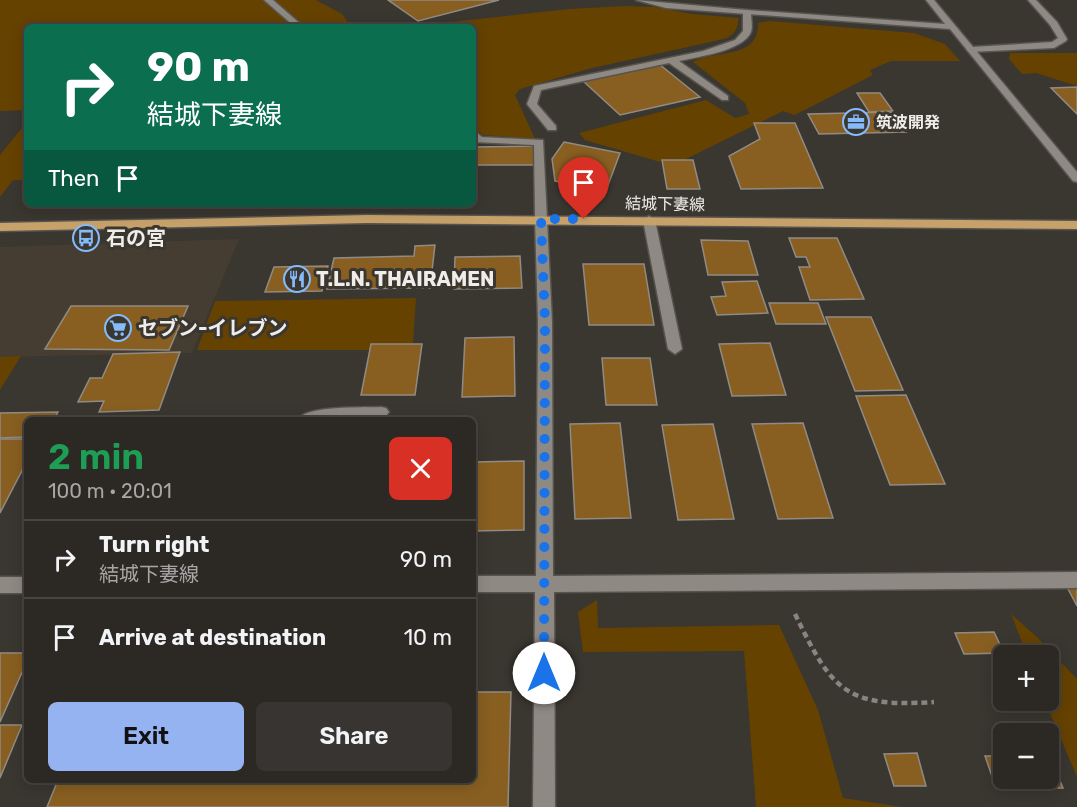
<!DOCTYPE html>
<html lang="en">
<head>
<meta charset="utf-8">
<style>
	body { margin:0; font-family:Rubik,"Noto Sans JP",sans-serif; background:#383431; color:#f1f3f6; height:100vh; display:flex; flex-direction:column; font-size:22px; white-space:nowrap }
	* { box-sizing:border-box; margin:0 }
	p { font-size:20px; color:#a6a6a6 }
	.icon { flex:none; width:33px; height:33px; fill:none; stroke:currentColor; stroke-width:2; stroke-linecap:round; stroke-linejoin:round }
	.map { position:relative; flex:1; overflow:hidden }
	.side { position:absolute; left:24px; top:417px; width:452px; height:366px; display:flex; flex-direction:column; background:#2c2824; border-radius:9px; box-shadow:0 3px 15px #0003,0 0 0 2px #484441 }
	.side>* { flex:none }
	.guide { position:absolute; left:24px; top:24px; width:452px; height:183px; border-radius:9px; box-shadow:0 3px 15px #0003,0 0 0 2px #484441; background:#0b6e4f; color:#fff; overflow:hidden }
	.tools { position:absolute; left:993px; top:645px; display:grid; gap:12px }
	.tools a { display:grid; place-items:center; width:66px; height:66px; border-radius:9px; background:#2c2824; box-shadow:0 3px 15px #0003,0 0 0 2px #484441; font-size:30px }
	.pin { position:absolute; display:grid; place-items:center; width:51px; height:51px; color:#fff; margin:-62px -26px; border-radius:50% 50% 50% 0; rotate:-45deg; box-shadow:0 0 6px #0007 }
	.pin .icon { rotate:45deg }
	.me { position:absolute; width:66px; margin:-33px; rotate:0deg; stroke-linejoin:round; filter:drop-shadow(0 0 4px #0008) }
	.turn { display:flex; align-items:center; gap:21px; height:126px; padding:0 24px; font-size:27px }
	.turn .icon { width:78px; height:78px; stroke-width:2.5 }
	.turn b { display:block; font-size:42px; line-height:51px }
	.then { display:flex; align-items:center; height:57px; padding:0 24px; background:#0003; gap:12px; font-size:22px }
	.round { display:grid; place-items:center; flex:none; width:63px; height:63px; border-radius:9px; background:#383431 }
	.head { display:flex; align-items:center; justify-content:space-between; height:102px; padding:0 24px }
	h1 { font-size:36px; font-weight:600; line-height:45px; color:#1e9e55 }
	.button { display:flex; gap:12px; margin-top:auto; padding:12px 24px }
	.button a { flex:1; height:69px; border-radius:9px; background:#95b2f1; color:#111; font-size:24px; font-weight:600; line-height:69px; text-align:center }
	.button a+a { background:#383431; color:#f1f3f6 }
	ul { padding:0; list-style:none }
	li { display:flex; align-items:center; gap:18px; height:78px; padding:0 24px; border-top:2px solid #484441 }
	li div { flex:1 }
	li b { display:block; font-size:22px }
	li em { font-style:normal }
	.map>svg:first-child { display:block }
	.built { fill:#463d32 }
	.green { fill:#664200 }
	.building { fill:#885f21; stroke:#908b84; stroke-width:1.5 }
	.lines { fill:none; stroke-linecap:round; stroke-linejoin:round }
	.service-casing { stroke:#57534e; stroke-width:3 }
	.minor-casing { stroke:#57534e; stroke-width:3 }
	.tertiary-casing { stroke:#57534e; stroke-width:3 }
	.primary-casing { stroke:#57534e; stroke-width:3 }
	.path { stroke:#88847f; stroke-width:4.5; stroke-dasharray:6 4; stroke-linecap:butt }
	.service { fill:#8f8983; fill-rule:evenodd }
	.minor { fill:#8f8983; fill-rule:evenodd }
	.tertiary { fill:#8f8983; fill-rule:evenodd }
	.primary { fill:#c7a16a; fill-rule:evenodd }
	.route { stroke:#1a73e8; stroke-width:10; stroke-dasharray:0 18 }
	.labels { text-anchor:middle; dominant-baseline:central; stroke-width:6; stroke-linejoin:round; paint-order:stroke }
	.far-poi-label { font-size:16px; font-weight:bold; fill:#f0ede9; stroke:#3a3630; text-anchor:start }
	.far-street-label { font-size:16px; fill:#f0ede9; stroke:#3a3630 }
	.poi-label { font-size:20px; font-weight:bold; fill:#f0ede9; stroke:#3a3630; text-anchor:start }
</style>
</head>
<body>
<div class="map">
<svg width="1077" height="807" viewBox="0 0 1077 807">
	<rect width="100%" height="100%" fill="#3a3630"/>
	<path class="built" d="M 239,239 L 192,353 L 0,357 L 0,247 Z"/>
	<g class="green">
		<path d="M 0,0 L 316,0 L 342,14 L 351,27 L 27,27 L 27,110 L 0,111 Z"/>
		<path d="M 625,6 L 654,7 L 692,14 L 739,18 C 737,30 735,35 724,39 L 592,68 L 520,89 L 515,95 L 535,139 L 483,135 L 473,127 L 472,27 L 406,27 L 569,9 Z"/>
		<path d="M 770,21 L 914,33 L 945,44 L 960,61 L 891,61 L 870,70 L 873,75 L 795,115 L 783,111 L 684,160 L 661,160 L 660,162 L 585,140 L 579,133 L 706,100 L 735,118 L 749,114 L 745,103 L 693,62 C 716,49 759,60 758,23 Z"/>
		<path d="M 1010,53 L 1077,53 L 1077,86 L 1036,73 L 1022,74 L 1009,59 Z"/>
		<path d="M 27,122 L 27,180 L 13,180 L 0,197 L 0,155 Z"/>
		<path d="M 416,298 L 413,344 L 372,344 L 372,350 L 197,350 L 215,301 Z"/>
		<path d="M 21,356 L 0,390 L 0,357 Z"/>
		<path d="M 597,600 L 598,628 L 779,625 L 818,710 L 843,798 L 902,807 L 756,807 L 744,651 L 583,652 L 578,612 Z"/>
		<path d="M 1011,614 L 1037,637 L 1077,679 L 1077,777 L 1045,701 L 1048,700 L 1048,656 L 1027,655 Z"/>
	</g>
	<g class="building">
		<path d="M 388,0 L 499,0 L 418,21 Z"/>
		<path d="M 659,64 L 700,97 L 620,115 L 583,81 Z"/>
		<path d="M 1077,87 L 1077,114 L 1051,88 Z"/>
		<path d="M 857,93 L 880,93 L 893,111 L 869,112 Z"/>
		<path d="M 893,112 L 906,132 L 819,134 L 808,114 Z"/>
		<path d="M 754,123 L 795,123 L 823,188 L 741,189 L 729,156 L 760,139 Z"/>
		<path d="M 564,142 L 620,153 L 604,196 L 571,196 L 568,183 L 555,181 L 552,159 Z"/>
		<path d="M 534,146 L 535,165 L 472,165 L 472,147 Z"/>
		<path d="M 662,160 L 693,160 L 700,189 L 667,189 Z"/>
		<path d="M 789,238 L 837,238 L 864,299 L 810,300 L 799,267 L 810,267 L 806,257 L 796,257 Z"/>
		<path d="M 701,240 L 748,241 L 758,275 L 708,275 Z"/>
		<path d="M 435,245 L 430,288 L 327,289 L 334,258 L 414,256 L 415,246 Z"/>
		<path d="M 520,256 L 522,288 L 454,289 L 455,257 Z"/>
		<path d="M 583,264 L 644,264 L 654,325 L 589,325 Z"/>
		<path d="M 328,266 L 322,291 L 265,292 L 274,267 Z"/>
		<path d="M 757,281 L 768,313 L 717,315 L 711,297 L 726,296 L 722,282 Z"/>
		<path d="M 769,303 L 818,303 L 826,324 L 776,324 Z"/>
		<path d="M 71,306 L 188,306 L 169,350 L 45,349 Z"/>
		<path d="M 826,317 L 871,317 L 903,390 L 855,391 Z"/>
		<path d="M 514,337 L 515,396 L 462,397 L 465,338 Z"/>
		<path d="M 770,343 L 786,395 L 732,396 L 719,344 Z"/>
		<path d="M 371,344 L 422,344 L 415,395 L 361,395 Z"/>
		<path d="M 180,352 L 159,410 L 99,412 L 104,401 L 78,402 L 90,378 L 102,378 L 113,354 Z"/>
		<path d="M 602,358 L 650,358 L 657,405 L 606,405 Z"/>
		<path d="M 906,395 L 945,484 L 890,485 L 856,396 Z"/>
		<path d="M 58,412 L 54,420 L 27,420 L 27,437 L 0,438 L 0,413 Z"/>
		<path d="M 620,423 L 631,518 L 575,519 L 570,424 Z"/>
		<path d="M 803,423 L 833,518 L 778,519 L 752,424 Z"/>
		<path d="M 713,424 L 734,519 L 678,520 L 662,425 Z"/>
		<path d="M 0,439 L 27,439 L 27,461 L 0,513 Z"/>
		<path d="M 524,461 L 524,530 L 472,531 L 472,462 Z"/>
		<path d="M 1067,587 L 1077,587 L 1077,606 Z"/>
		<path d="M 994,632 L 1004,653 L 964,654 L 955,633 Z"/>
		<path d="M 0,653 L 27,653 L 27,661 L 0,722 Z"/>
		<path d="M 472,692 L 511,692 L 508,807 L 47,807 L 58,780 L 472,780 Z"/>
		<path d="M 0,725 L 22,725 L 0,778 Z"/>
		<path d="M 1048,752 L 1063,788 L 996,788 L 985,756 L 1004,756 L 1004,778 L 1048,778 Z"/>
		<path d="M 917,753 L 926,786 L 894,786 L 884,754 Z"/>
	</g>
	<g class="lines">
		<defs>
			<g id="service">
				<path d="M 264,0 L 273,0 L 304,27 L 295,27 Z"/>
				<path d="M 1028,0 L 1036,0 L 1057,22 L 1067,39 L 1066,41 L 1054,48 L 969,52 L 967,50 L 972,47 L 1052,42 L 1058,38 L 1050,25 Z"/>
				<path d="M 747,10 L 751,13 C 751,18 753,27 751,32 C 743,51 697,57 679,61 L 728,96 L 728,100 L 722,100 L 669,63 L 541,90 L 537,104 L 556,126 L 556,130 L 548,130 L 527,104 L 534,86 L 703,51 L 735,40 L 743,31 L 743,13 Z"/>
				<path d="M 472,129 L 482,137 L 543,140 L 547,219 L 545,222 L 537,222 L 535,219 L 534,145 L 475,142 L 472,139 Z"/>
				<path d="M 381,407 L 386,408 L 389,412 L 386,416 L 381,417 L 297,420 C 306,405 363,408 381,407 Z"/>
			</g>
			<g id="minor">
				<path d="M 541,215 L 547,219 L 552,322 L 553,576 L 1077,572 L 1077,588 L 554,592 L 555,807 L 533,807 L 535,592 L 472,592 L 472,576 L 536,576 L 538,322 L 535,219 Z"/>
				<path d="M 649,216 L 655,220 L 682,349 L 675,354 L 668,349 L 643,220 Z"/>
				<rect x="0" y="577" width="27" height="16"/>
			</g>
			<path id="tertiary" d="M 636,0 L 747,10 L 945,24 L 926,0 L 934,0 L 1077,172 L 1077,182 L 1073,181 L 950,29 L 666,8 Z"/>
			<path id="primary" d="M 367,215 L 1077,221 L 1077,229 L 367,223 L 0,231 L 0,223 Z"/>
		</defs>
		<use href="#service" class="service-casing"/>
		<use href="#minor" class="minor-casing"/>
		<use href="#tertiary" class="tertiary-casing"/>
		<use href="#primary" class="primary-casing"/>
		<path class="path" d="M 795,614 C 832,690 845,708 934,702"/>
		<use href="#service" class="service"/>
		<use href="#minor" class="minor"/>
		<use href="#tertiary" class="tertiary"/>
		<use href="#primary" class="primary"/>
	</g>
	<g class="lines">
		<path class="route" d="M 544,673 L 545,322 L 541,219 L 584,219"/>
	</g>
	<defs>
		<symbol id="office-ring" viewBox="-11 -11 22 22"><circle r="9.5" fill="#3a3630" stroke="#86bbfb" stroke-width="1.5"/><path d="M-6-3h4V-5.5h4V-3h4V5H-6ZM-1-4.5V-3h2v-1.5ZM-6 0V1H6V0Z" fill="#86bbfb"/></symbol>
		<symbol id="bus-ring" viewBox="-11 -11 22 22"><circle r="9.5" fill="#3a3630" stroke="#86bbfb" stroke-width="1.5"/><path d="M-5-6H5V4H4V6H2V4H-2V6H-4V4H-5ZM-3.5-4V0h7V-4ZM-3.5 1.2v1.5H-2V1.2ZM2 1.2v1.5H3.5V1.2Z" fill="#86bbfb"/></symbol>
		<symbol id="restaurant-ring" viewBox="-11 -11 22 22"><circle r="9.5" fill="#3a3630" stroke="#86bbfb" stroke-width="1.5"/><path d="M-5-6h1v4h1v-4h1v4h1v-4h1v5L-1.5 .5V6h-2V.5L-5-1ZM5-6V6H3V1.5H1.5Q1.5-4 5-6Z" fill="#86bbfb"/></symbol>
		<symbol id="supermarket-ring" viewBox="-11 -11 22 22"><circle r="9.5" fill="#3a3630" stroke="#86bbfb" stroke-width="1.5"/><path d="M-6-5.5h2.5l.6 2H6L4.5 2H-2.5L-4.4-4H-6ZM-1.5 3.2a1.3 1.3 0 1 0 .1 0ZM3 3.2a1.3 1.3 0 1 0 .1 0Z" fill="#86bbfb"/></symbol>
	</defs>
	<g fill-rule="evenodd">
		<use href="#office-ring" x="841" y="107" width="30" height="30"/>
		<use href="#bus-ring" x="71" y="223" width="30" height="30"/>
		<use href="#restaurant-ring" x="282" y="264" width="30" height="30"/>
		<use href="#supermarket-ring" x="103" y="313" width="30" height="30"/>
	</g>
	<g class="labels">
		<g class="far-poi-label">
			<text x="876" y="122">筑波開発</text>
		</g>
		<g class="far-street-label">
			<text transform="translate(665 204) rotate(1)">結城下妻線</text>
		</g>
		<g class="poi-label">
			<text x="106" y="238">石の宮</text>
			<text x="316" y="279">T.L.N. THAIRAMEN</text>
			<text x="138" y="328">セブン-イレブン</text>
		</g>
	</g>
</svg>
<div class="tools">
<a>+</a>
<a>−</a>
</div>
<div class="pin" style="left:584px;top:219px;background:#d93025"><svg class="icon" aria-label="arrive" viewBox="0 0 24 24"><path d="M6 21V4h12l-3 4 3 4H6"/></svg></div>
<svg class="me" style="left:544px;top:673px" viewBox="-20 -20 40 40"><circle r="19" fill="#fff"/><path d="M0-13L10 11 0 6-10 11z" fill="#1a73e8"/></svg>
<div class="guide">
<div class="turn"><svg class="icon" aria-label="right" viewBox="0 0 24 24"><path d="M7 20v-9h11M14 6l5 5-5 5"/></svg><div><b>90 m</b>結城下妻線</div></div>
<div class="then">Then<svg class="icon" aria-label="arrive" viewBox="0 0 24 24"><path d="M6 21V4h12l-3 4 3 4H6"/></svg></div>
</div>
<section class="side">
<div class="head"><div><h1>2 min</h1><p>100 m · 20:01</p></div><a class="round" style="background:#d93025;color:#fff"><svg class="icon" aria-label="close" viewBox="0 0 24 24"><path d="M6 6l12 12M18 6L6 18"/></svg></a></div>
<ul>
<li><svg class="icon" aria-label="right" viewBox="0 0 24 24"><path d="M7 20v-9h11M14 6l5 5-5 5"/></svg><div><b>Turn right</b><p>結城下妻線</p></div><em>90 m</em></li>
<li><svg class="icon" aria-label="arrive" viewBox="0 0 24 24"><path d="M6 21V4h12l-3 4 3 4H6"/></svg><div><b>Arrive at destination</b></div><em>10 m</em></li>
</ul>
<div class="button"><a>Exit</a><a>Share</a></div>
</section>
</div>
</body>
</html>
